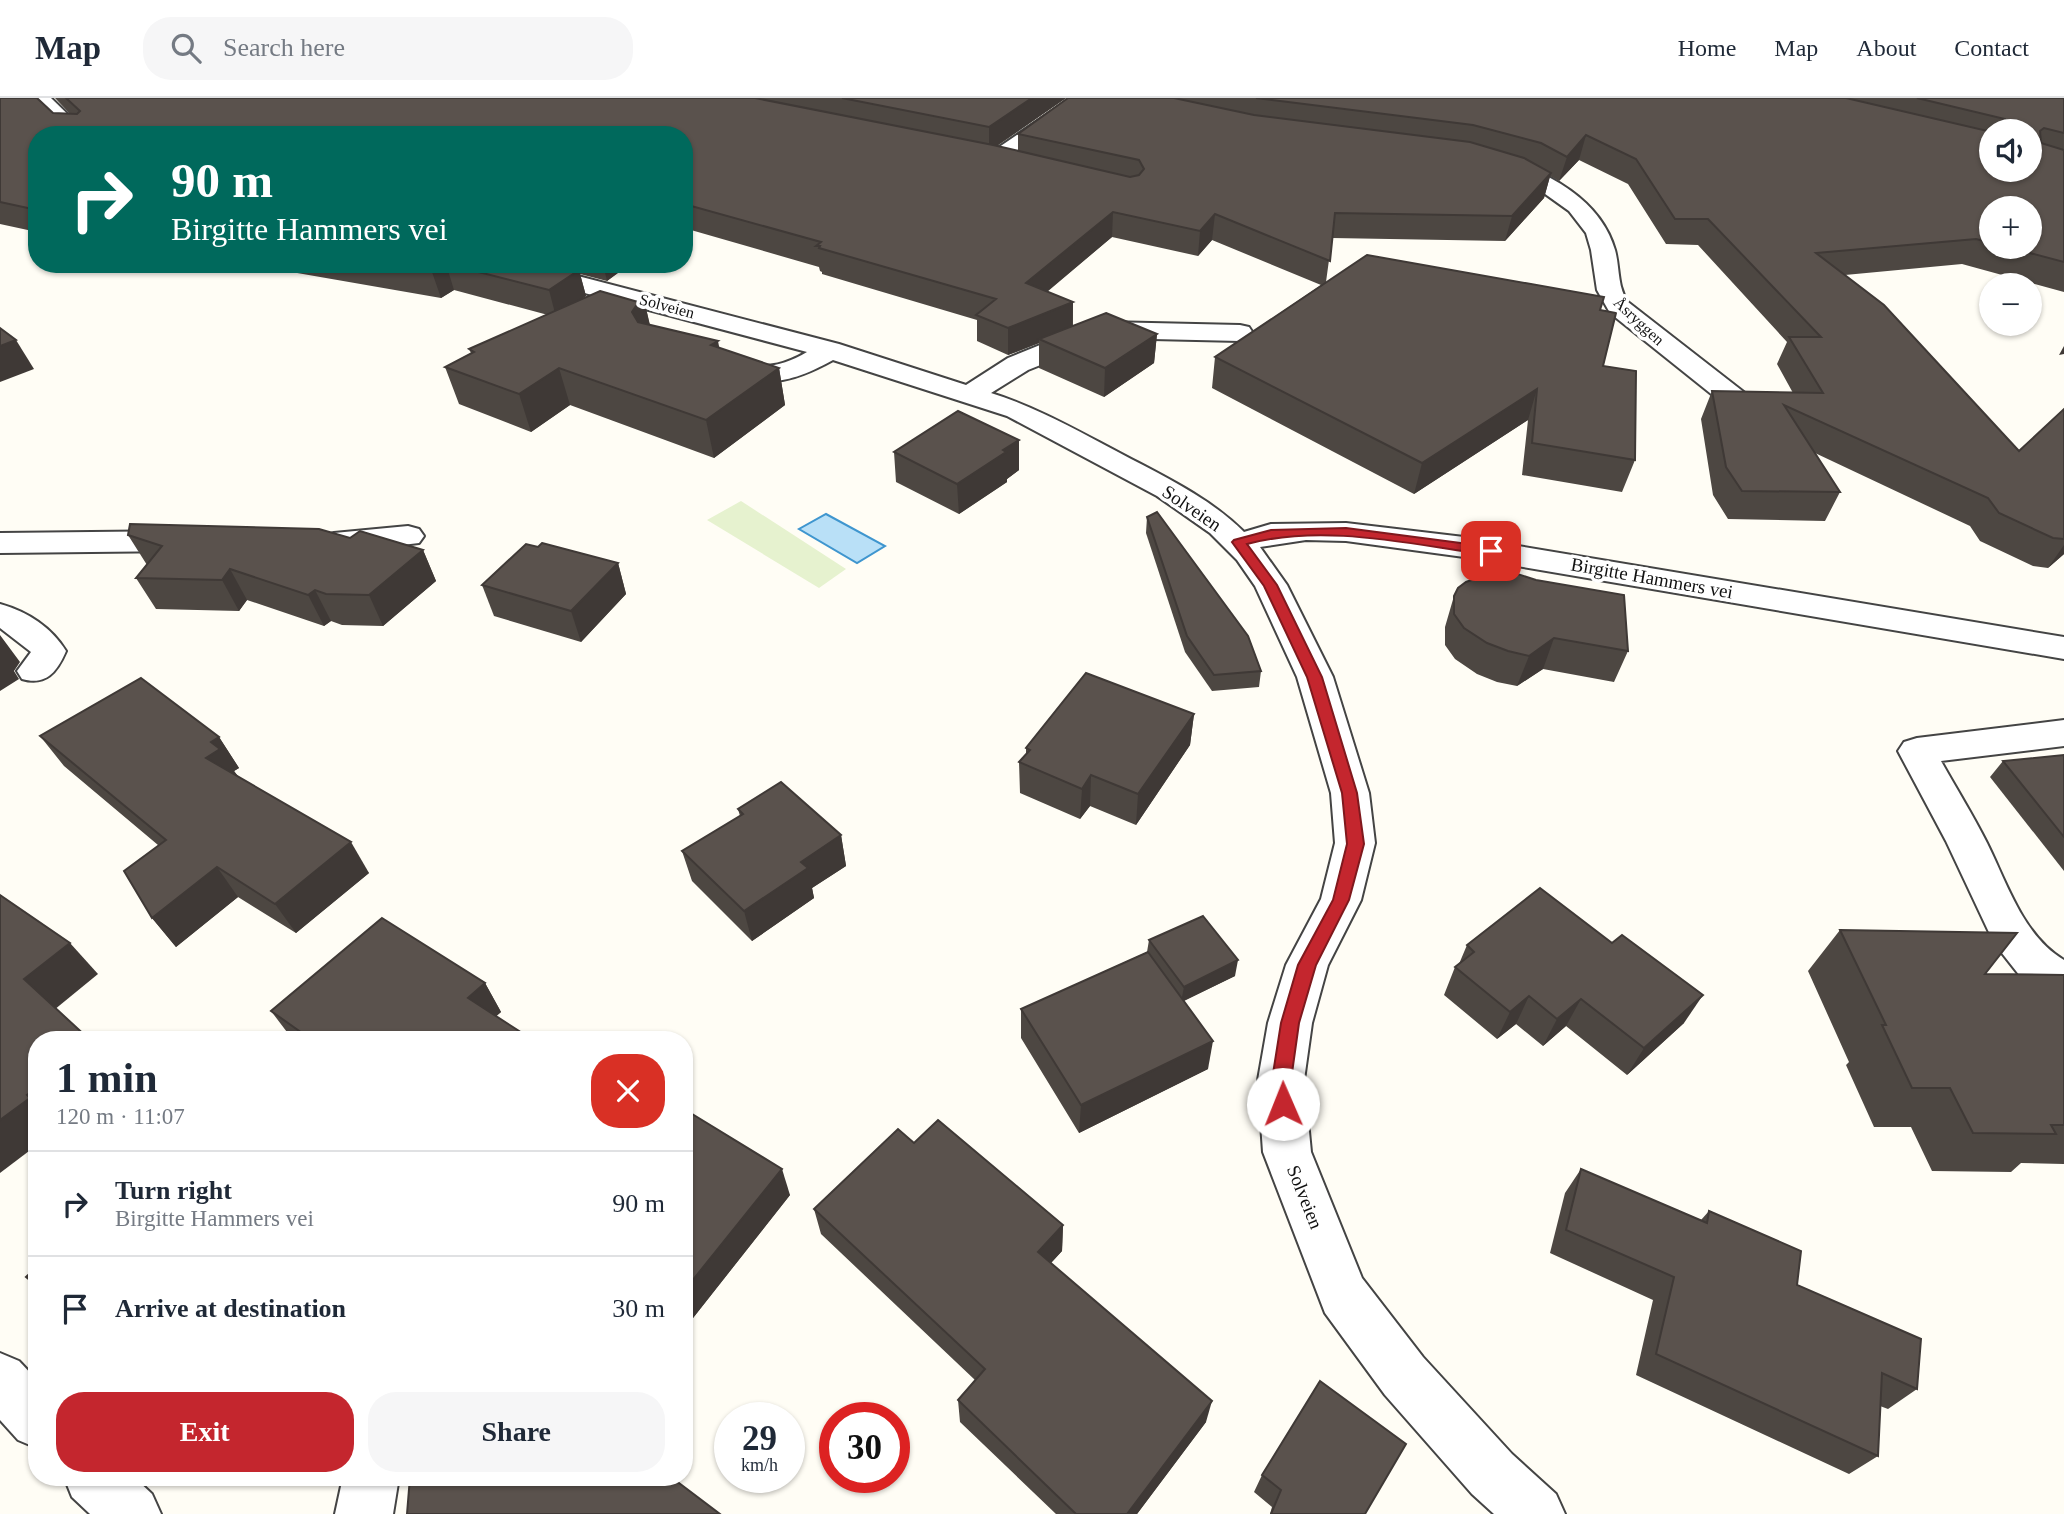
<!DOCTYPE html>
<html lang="en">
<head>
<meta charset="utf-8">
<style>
	body { margin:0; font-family:Georgia,serif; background:#f6f6f7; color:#1f2937; height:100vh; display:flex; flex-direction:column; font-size:26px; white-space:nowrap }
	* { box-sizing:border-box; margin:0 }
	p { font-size:23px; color:#747a83 }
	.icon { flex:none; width:38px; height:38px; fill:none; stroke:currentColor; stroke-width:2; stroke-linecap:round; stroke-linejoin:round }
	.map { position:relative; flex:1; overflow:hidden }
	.sheet { position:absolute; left:28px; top:933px; width:665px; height:455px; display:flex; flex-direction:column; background:#fff; border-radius:28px; box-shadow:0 2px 5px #0004 }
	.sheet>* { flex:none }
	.top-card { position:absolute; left:28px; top:28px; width:665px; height:147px; border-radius:28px; box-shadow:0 2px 5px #0004; background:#00695c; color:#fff; overflow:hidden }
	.buttons { position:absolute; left:1979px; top:21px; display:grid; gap:14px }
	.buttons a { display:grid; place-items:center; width:63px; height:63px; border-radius:50%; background:#fff; box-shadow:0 2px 5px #0004; font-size:35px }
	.speed { position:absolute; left:714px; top:1304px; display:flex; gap:14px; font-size:35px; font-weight:700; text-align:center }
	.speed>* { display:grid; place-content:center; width:91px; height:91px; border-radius:50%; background:#fff; box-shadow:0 2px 5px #0004; line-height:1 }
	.speed small { font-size:18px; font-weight:400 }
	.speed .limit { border:10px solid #d22; background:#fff; color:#111 }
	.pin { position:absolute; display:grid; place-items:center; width:60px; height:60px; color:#fff; margin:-30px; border-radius:14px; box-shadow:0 4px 10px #0006 }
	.me { position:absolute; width:77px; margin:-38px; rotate:359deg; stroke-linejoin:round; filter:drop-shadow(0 0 5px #0008) }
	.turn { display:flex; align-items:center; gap:24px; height:147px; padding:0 28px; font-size:32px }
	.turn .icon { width:91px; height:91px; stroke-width:2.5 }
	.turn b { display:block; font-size:49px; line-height:60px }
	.round { display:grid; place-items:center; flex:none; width:74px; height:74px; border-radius:28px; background:#f6f6f7 }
	.summary { display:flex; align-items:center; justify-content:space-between; height:119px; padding:0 28px }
	h1 { font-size:42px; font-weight:800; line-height:52px }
	.primary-button { display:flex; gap:14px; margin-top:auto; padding:14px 28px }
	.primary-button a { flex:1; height:80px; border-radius:28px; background:#c4262e; color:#fff; font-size:28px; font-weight:800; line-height:80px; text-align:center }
	.primary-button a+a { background:#f6f6f7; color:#1f2937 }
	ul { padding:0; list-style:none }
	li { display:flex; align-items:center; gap:21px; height:105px; padding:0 28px; border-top:2px solid #e0e1e3 }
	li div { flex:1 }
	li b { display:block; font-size:26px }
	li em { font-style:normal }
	header { display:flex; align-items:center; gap:42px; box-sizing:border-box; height:98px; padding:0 35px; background:#fff; border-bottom:2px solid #e0e1e3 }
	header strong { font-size:33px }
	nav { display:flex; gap:38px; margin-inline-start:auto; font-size:24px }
	.search { width:490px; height:63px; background:#f6f6f7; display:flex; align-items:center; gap:18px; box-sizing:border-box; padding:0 24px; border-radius:28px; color:#747a83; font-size:26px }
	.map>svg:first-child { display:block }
	.pitch { fill:#e6f2cf }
	.water { fill:#b9e0f7; stroke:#3f96cf; stroke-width:2 }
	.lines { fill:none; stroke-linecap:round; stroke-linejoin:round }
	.minor-casing { stroke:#444; stroke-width:4 }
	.minor { fill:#fff; fill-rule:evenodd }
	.wall { fill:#4d4742; fill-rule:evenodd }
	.shaded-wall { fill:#3f3936 }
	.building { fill:#5a524d; stroke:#3f3936; stroke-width:2 }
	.route { fill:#c4262e; stroke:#7f191e; stroke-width:2 }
	.labels { text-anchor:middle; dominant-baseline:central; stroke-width:7; stroke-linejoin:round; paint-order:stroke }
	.far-street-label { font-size:16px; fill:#111; stroke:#fff }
	.street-label { font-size:19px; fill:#111; stroke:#fff }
</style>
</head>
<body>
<header>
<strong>Map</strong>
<div class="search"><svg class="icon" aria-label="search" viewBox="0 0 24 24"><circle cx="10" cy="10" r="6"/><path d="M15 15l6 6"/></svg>Search here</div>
<nav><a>Home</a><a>Map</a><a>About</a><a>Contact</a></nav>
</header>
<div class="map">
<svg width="2064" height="1416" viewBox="0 0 2064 1416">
	<rect width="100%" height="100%" fill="#fffdf5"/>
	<path class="pitch" d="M 741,403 L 846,471 L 819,490 L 707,422 Z"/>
	<path class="water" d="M 826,416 L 885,448 L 857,465 L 799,431 Z"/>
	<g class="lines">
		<defs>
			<g id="minor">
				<path d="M 29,0 L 51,0 L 89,37 L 67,37 Z"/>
				<path d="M 1071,0 L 1094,0 L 1012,61 L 1032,65 L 1035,70 L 1032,75 L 1024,77 L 986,68 L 983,63 L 986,58 Z"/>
				<path d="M 1501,61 C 1548,73 1601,102 1615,152 C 1620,170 1617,189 1628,204 L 1745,295 L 1749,301 L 1745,307 L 1735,309 L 1725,307 L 1610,215 L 1597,192 L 1591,152 L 1586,135 L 1569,113 L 1541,93 L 1493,73 L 1490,68 L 1493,63 Z"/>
				<path d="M 491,166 L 532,166 L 839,246 L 966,287 L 1008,260 L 1077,232 L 1107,224 L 1240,227 L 1249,229 L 1253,235 L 1249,241 L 1240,243 L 1108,240 L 1028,272 L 991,295 C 1036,309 1076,332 1118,354 C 1161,377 1209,399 1244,434 L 1271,426 L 1346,425 L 1464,439 L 2064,539 L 2064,561 L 1464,459 L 1346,443 L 1306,442 L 1260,449 L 1287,487 L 1333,579 L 1369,695 L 1375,745 L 1361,802 L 1328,867 L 1312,925 L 1304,982 L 1311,1054 L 1362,1180 L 1423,1259 L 1512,1356 L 1556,1396 L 1565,1416 L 1494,1416 L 1472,1396 L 1385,1297 L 1325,1215 L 1263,1054 L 1258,982 L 1268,925 L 1286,867 L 1321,801 L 1335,745 L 1331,695 L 1297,579 L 1255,488 L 1237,462 L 1210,435 L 1157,398 L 1007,318 L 833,262 C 788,287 766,288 717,276 L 713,270 L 717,264 C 728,262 735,264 746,266 C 770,271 786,266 807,254 L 494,171 Z"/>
				<path d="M 408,428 L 419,431 L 424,438 L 419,445 L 334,455 L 323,452 L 318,445 L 323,438 L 334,435 Z"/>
				<path d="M 183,433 L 194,436 L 199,443 L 194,450 L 183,453 L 0,455 L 0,435 Z"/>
				<path d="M 0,506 C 28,514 51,529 66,553 C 57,574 46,588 22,581 L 17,573 L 31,554 L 0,530 Z"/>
				<path d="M 2064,622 L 2064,648 L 1941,663 C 1956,690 1973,717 1987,745 C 2007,785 2023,838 2064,862 L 2064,901 L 2049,896 L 2020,878 L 1994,845 L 1946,743 L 1898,653 L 1904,644 L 1917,640 Z"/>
				<path d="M 0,1255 L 19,1263 L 37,1282 L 37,1350 L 18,1342 L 0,1322 Z"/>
				<path d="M 64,1379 L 134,1379 L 152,1396 L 161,1416 L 90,1416 L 72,1399 Z"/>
				<path d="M 343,1379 L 399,1379 L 393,1416 L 335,1416 Z"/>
			</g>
		</defs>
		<use href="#minor" class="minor-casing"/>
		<use href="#minor" class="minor"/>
	</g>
	<g class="wall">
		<path d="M 0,0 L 53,15 L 70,16 L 55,0 L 1066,0 L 997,48 L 1018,53 L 1018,36 L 1068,0 L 2064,0 L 2064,194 L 1962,166 L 1845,177 L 2019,353 L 2064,311 L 2064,456 L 2048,470 L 2033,468 L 1980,443 L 1970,428 L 1815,355 L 1840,394 L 1825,423 L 1728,421 L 1713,397 L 1701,321 L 1712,293 L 1793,295 L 1777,266 L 1787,244 L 1698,147 L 1666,146 L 1628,86 L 1579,62 L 1559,83 L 1550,78 L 1544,100 L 1505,143 L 1332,140 L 1326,184 L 1600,212 L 1603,268 L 1635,362 L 1622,394 L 1522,377 L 1528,322 L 1414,396 L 1212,290 L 1215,259 L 1321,187 L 1212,142 L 1198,158 L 1112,139 L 1047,194 L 1073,204 L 1073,228 L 1157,236 L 1154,265 L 1104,299 L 1039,270 L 1039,245 L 1008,257 L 977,243 L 977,222 L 822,176 L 822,174 L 820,173 L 819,169 L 684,130 L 684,37 L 37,37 L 37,134 L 0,126 ZM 1992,33 L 2030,33 L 1992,72 ZM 1992,110 L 2030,149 L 1992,149 Z"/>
		<path d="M 245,166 L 630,166 L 607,183 L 580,176 L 586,198 L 579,203 L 645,206 L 650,227 L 779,270 L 785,307 L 714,360 L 570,307 L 531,334 L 459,306 L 445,269 L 471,255 L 469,251 L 548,217 L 454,192 L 441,200 Z"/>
		<path d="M 894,354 L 1019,372 L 1007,381 L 1007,384 L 959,416 L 896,384 Z"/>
		<path d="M 1147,419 L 1261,573 L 1259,589 L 1212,593 L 1185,554 L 1146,435 Z"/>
		<path d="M 128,437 L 350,440 L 423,452 L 436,483 L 383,528 L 342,527 L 331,523 L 324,528 L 247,502 L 239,513 L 156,511 L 136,480 L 147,467 Z"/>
		<path d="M 618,465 L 626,496 L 581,544 L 494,518 L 482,487 Z"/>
		<path d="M 1454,498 L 1628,553 L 1614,584 L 1543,571 L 1517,588 L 1497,584 L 1477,576 L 1455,561 L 1445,547 L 1445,529 Z"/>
		<path d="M 1194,616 L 1190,647 L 1136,727 L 1090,708 L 1080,721 L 1020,695 L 1019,664 L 1026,656 L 1026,650 Z"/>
		<path d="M 40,638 L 219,639 L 239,670 L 234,673 L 238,678 L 369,775 L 296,835 L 238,799 L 176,849 L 152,820 L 158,747 L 64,668 Z"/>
		<path d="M 2064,657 L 2064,773 L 1990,679 L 2003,663 Z"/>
		<path d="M 738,711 L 841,737 L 846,768 L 812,790 L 814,800 L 752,843 L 692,783 L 682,753 L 740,718 Z"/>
		<path d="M 1840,832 L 1985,876 L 2064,877 L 2064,1066 L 2021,1065 L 2011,1074 L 1932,1073 L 1911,1029 L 1874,1029 L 1846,967 L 1849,964 L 1808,873 Z"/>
		<path d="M 1149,842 L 1235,878 L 1184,903 L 1208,971 L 1079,1035 L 1021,940 L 1021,911 L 1147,854 Z"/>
		<path d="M 1467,847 L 1684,925 L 1627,977 L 1566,928 L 1543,948 L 1516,926 L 1497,941 L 1444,897 L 1455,869 L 1459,866 Z"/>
		<path d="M 485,885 L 501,914 L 496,918 L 533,942 L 293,942 L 271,913 Z"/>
		<path d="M 684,1011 L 790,1097 L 693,1220 L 684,1214 Z"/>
		<path d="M 914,1045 L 1063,1127 L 1062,1153 L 1051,1165 L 1206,1324 L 1137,1416 L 1056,1416 L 960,1324 L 958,1302 L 975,1282 L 821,1136 L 814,1111 Z"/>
		<path d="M 1581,1071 L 1701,1122 L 1709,1113 L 1797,1187 L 1917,1291 L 1888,1311 L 1880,1308 L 1878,1358 L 1849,1376 L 1636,1277 L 1653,1202 L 1550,1155 L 1565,1095 Z"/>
		<path d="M 1262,1377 L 1365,1416 L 1270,1416 L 1272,1409 L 1254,1394 Z"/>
	</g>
	<g class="shaded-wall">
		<path d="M 1032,0 L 1066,0 L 989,53 L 989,29 Z"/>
		<path d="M 1586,37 L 1579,62 L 1559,83 L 1567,59 Z"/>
		<path d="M 1551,75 L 1544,100 L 1505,143 L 1512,118 Z"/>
		<path d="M 1113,114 L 1112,139 L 1026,211 L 1026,185 Z"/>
		<path d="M 1215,116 L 1212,142 L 1198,158 L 1200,133 Z"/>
		<path d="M 446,166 L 454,192 L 441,200 L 432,174 Z"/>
		<path d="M 603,166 L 630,166 L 607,183 Z"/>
		<path d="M 579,172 L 586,198 L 556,219 L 549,192 Z"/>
		<path d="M 1073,204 L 1072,231 L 1039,241 L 1039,245 L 1008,257 L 1008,230 Z"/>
		<path d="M 645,206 L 653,242 L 645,245 L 632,214 L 636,208 Z"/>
		<path d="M 1157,236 L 1154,265 L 1104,299 L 1105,270 Z"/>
		<path d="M 16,242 L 34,271 L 0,284 L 0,248 Z"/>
		<path d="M 718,243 L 725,279 L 711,247 Z"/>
		<path d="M 2064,248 L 2064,256 L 2059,257 Z"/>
		<path d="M 559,270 L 570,307 L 531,334 L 519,296 Z"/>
		<path d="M 779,270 L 785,307 L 714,360 L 706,322 Z"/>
		<path d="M 1537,291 L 1528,322 L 1414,396 L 1422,365 Z"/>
		<path d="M 1019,342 L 1019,372 L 1007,381 L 1007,384 L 959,416 L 957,386 L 1003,352 Z"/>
		<path d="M 2064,447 L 2064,456 L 2048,470 Z"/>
		<path d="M 423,452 L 436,483 L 383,528 L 369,497 Z"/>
		<path d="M 618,465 L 626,496 L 581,544 L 571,513 Z"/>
		<path d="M 230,471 L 247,502 L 239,513 L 222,482 Z"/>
		<path d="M 315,492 L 331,523 L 324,528 L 308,497 Z"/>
		<path d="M 0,537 L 20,564 L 14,573 L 19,581 L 0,593 Z"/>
		<path d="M 1554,540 L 1543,571 L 1517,588 L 1529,558 Z"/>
		<path d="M 1194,616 L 1190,647 L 1136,727 L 1138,696 Z"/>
		<path d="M 219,639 L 239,670 L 234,673 L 240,682 L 206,660 L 211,644 Z"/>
		<path d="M 1091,677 L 1090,708 L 1080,721 L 1082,691 Z"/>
		<path d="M 841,737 L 846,768 L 812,790 L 814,800 L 752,843 L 744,813 L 801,764 Z"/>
		<path d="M 351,744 L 369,775 L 296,835 L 275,806 Z"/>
		<path d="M 217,769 L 238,799 L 176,849 L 152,820 Z"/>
		<path d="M 70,845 L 98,876 L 54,912 L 24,881 Z"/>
		<path d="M 1238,862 L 1235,878 L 1181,904 L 1184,889 Z"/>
		<path d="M 485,885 L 501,914 L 484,929 L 468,900 Z"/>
		<path d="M 1703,897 L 1684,925 L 1627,977 L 1644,950 Z"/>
		<path d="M 1529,898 L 1516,926 L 1497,941 L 1510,914 Z"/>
		<path d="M 1581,901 L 1566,928 L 1543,948 L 1557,921 Z"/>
		<path d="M 1213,943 L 1208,971 L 1079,1035 L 1081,1007 Z"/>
		<path d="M 37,990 L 37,1047 L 0,1075 L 0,1022 L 27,997 Z"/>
		<path d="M 782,1071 L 790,1097 L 693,1220 L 684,1202 L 684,1193 Z"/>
		<path d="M 1063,1127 L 1062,1153 L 1038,1179 L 1038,1154 Z"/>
		<path d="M 1212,1303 L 1206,1324 L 1137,1416 L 1127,1416 Z"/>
	</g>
	<g class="building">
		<path d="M 0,0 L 37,0 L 53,15 L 77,16 L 80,13 L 66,0 L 755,0 L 993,47 L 1130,79 L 1139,77 L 1144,71 L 1139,62 L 1018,36 L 1068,0 L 1174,0 L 1254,17 L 1470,44 L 1524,60 L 1551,75 L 1512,118 L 1335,115 L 1330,163 L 1215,116 L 1200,133 L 1113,114 L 1026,185 L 1073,204 L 1008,230 L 976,217 L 996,201 L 819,150 L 820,148 L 816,148 L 821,144 L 684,106 L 684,37 L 37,37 L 37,112 L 0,104 Z"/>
		<path d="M 842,0 L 1032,0 L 989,29 Z"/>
		<path d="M 1256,0 L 1846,0 L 1992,34 L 1992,72 L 2030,72 L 2030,33 L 2006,33 L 2005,21 L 1917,0 L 2064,0 L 2064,35 L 2044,30 L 2040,33 L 2041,45 L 2064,52 L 2064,164 L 2007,149 L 2030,149 L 2030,110 L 1992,110 L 1992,145 L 1976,141 L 1816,155 L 1884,207 L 2019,353 L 2064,311 L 2064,441 L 2053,440 L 1999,415 L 1988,400 L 1784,307 L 1840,394 L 1742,393 L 1726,369 L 1712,293 L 1823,295 L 1789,239 L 1821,239 L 1708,121 L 1675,121 L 1636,61 L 1586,37 L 1567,59 L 1541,45 L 1473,27 Z"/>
		<path d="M 1367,157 L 1604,199 L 1600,212 L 1616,215 L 1603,268 L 1636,273 L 1635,362 L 1532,345 L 1537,291 L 1422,365 L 1215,259 Z"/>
		<path d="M 385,166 L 445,166 L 432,174 Z"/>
		<path d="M 447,166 L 557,166 L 579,172 L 549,192 Z"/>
		<path d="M 600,193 L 645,206 L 636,208 L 632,214 L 638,224 L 718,243 L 711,247 L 779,270 L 706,322 L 559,270 L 519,296 L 445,269 L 474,254 L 469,251 Z"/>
		<path d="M 1106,215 L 1157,236 L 1105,270 L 1039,241 Z"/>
		<path d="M 0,230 L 16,242 L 0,248 Z"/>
		<path d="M 958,313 L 1019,342 L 1003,352 L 1006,354 L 957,386 L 894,354 Z"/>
		<path d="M 1157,414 L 1248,538 L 1261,573 L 1214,577 L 1187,538 L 1147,419 Z"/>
		<path d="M 130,426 L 319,431 L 350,440 L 360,433 L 423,452 L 369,497 L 326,496 L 315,492 L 308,497 L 230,471 L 222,482 L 136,480 L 162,448 L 128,437 Z"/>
		<path d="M 542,445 L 618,465 L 571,513 L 482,487 L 526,446 L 538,449 Z"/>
		<path d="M 1502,471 L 1536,482 L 1624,497 L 1628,553 L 1554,540 L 1529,558 L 1508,553 L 1487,545 L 1464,530 L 1454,516 L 1454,498 L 1458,490 L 1466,484 Z"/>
		<path d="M 1086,575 L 1194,616 L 1138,696 L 1091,677 L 1082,691 L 1019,664 L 1030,652 L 1026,650 Z"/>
		<path d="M 141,580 L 219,639 L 211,644 L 220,651 L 206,660 L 351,744 L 275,806 L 217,769 L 152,820 L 124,773 L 166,742 L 40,638 Z"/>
		<path d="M 2064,657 L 2064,739 L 2003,663 Z"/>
		<path d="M 781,684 L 841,737 L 801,764 L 808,770 L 744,813 L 682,753 L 743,716 L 738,711 Z"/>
		<path d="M 1540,790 L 1612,845 L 1622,837 L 1703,897 L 1644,950 L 1581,901 L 1557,921 L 1529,898 L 1510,914 L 1455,869 L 1474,854 L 1467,847 Z"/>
		<path d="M 0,797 L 70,845 L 24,881 L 90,942 L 37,942 L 37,990 L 27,997 L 30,1000 L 0,1022 Z"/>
		<path d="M 1203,818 L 1238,862 L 1184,889 L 1149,842 Z"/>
		<path d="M 382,820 L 485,885 L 468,900 L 533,942 L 312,942 L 271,913 Z"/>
		<path d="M 1840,832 L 2017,835 L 1985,876 L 2064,877 L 2064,1027 L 2051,1027 L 2056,1036 L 1973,1035 L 1950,990 L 1912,990 L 1882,927 L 1886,927 Z"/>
		<path d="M 1148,854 L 1213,943 L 1081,1007 L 1021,911 Z"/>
		<path d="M 684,1011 L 782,1071 L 684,1193 Z"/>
		<path d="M 938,1022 L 1063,1127 L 1038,1154 L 1212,1303 L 1127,1416 L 1076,1416 L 958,1302 L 985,1271 L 814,1111 L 898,1031 L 914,1045 Z"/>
		<path d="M 1581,1071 L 1707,1125 L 1709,1113 L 1801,1153 L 1797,1187 L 1921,1241 L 1917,1291 L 1882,1275 L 1878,1358 L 1656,1256 L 1674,1179 L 1566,1132 Z"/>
		<path d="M 37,1169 L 37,1188 L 26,1179 Z"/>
		<path d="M 1320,1283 L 1406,1346 L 1365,1416 L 1271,1416 L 1281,1392 L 1262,1377 Z"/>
		<path d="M 410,1379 L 671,1379 L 720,1416 L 407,1416 Z"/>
	</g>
	<path class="route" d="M 1346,430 L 1491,449 L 1498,453 L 1491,457 C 1412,447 1326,425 1247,446 L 1277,487 L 1322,579 L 1357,695 L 1364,746 L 1349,802 L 1316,867 L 1299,925 L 1291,982 L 1293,1006 L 1290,1012 L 1283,1014 L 1276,1012 L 1272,982 L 1281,925 L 1298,867 L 1333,802 L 1347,746 L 1342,695 L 1307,579 L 1264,488 L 1232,444 L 1234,442 L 1271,432 Z"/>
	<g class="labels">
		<g class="far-street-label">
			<text transform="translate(667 208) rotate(15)">Solveien</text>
			<text transform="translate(1639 223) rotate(43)">Åsryggen</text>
		</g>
		<g class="street-label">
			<text transform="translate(1192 410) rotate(34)">Solveien</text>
			<text transform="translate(1652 480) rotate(10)">Birgitte Hammers vei</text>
			<text transform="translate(1305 1099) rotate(68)">Solveien</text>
		</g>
	</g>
</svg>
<div class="buttons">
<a><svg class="icon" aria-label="sound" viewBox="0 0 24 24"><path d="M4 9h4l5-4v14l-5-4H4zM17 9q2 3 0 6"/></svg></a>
<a>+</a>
<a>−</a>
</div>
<div class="speed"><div>29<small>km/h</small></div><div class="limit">30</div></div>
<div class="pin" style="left:1491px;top:453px;background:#d93025"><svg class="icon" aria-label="arrive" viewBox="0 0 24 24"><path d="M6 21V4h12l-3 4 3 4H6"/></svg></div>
<svg class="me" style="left:1283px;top:1006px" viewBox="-20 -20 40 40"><circle r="19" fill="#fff"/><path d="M0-13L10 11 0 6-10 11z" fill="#c4262e"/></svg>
<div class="top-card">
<div class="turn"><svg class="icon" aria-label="right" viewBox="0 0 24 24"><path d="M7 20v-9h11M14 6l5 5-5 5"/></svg><div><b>90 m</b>Birgitte Hammers vei</div></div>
</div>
<section class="sheet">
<div class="summary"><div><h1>1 min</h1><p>120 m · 11:07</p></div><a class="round" style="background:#d93025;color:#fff"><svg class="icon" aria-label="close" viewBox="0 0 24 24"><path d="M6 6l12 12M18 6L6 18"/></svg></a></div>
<ul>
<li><svg class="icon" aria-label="right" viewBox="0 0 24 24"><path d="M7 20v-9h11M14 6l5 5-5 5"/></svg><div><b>Turn right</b><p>Birgitte Hammers vei</p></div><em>90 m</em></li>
<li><svg class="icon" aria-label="arrive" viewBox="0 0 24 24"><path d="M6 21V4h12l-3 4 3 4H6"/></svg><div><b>Arrive at destination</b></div><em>30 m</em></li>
</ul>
<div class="primary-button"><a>Exit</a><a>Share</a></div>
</section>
</div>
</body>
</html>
